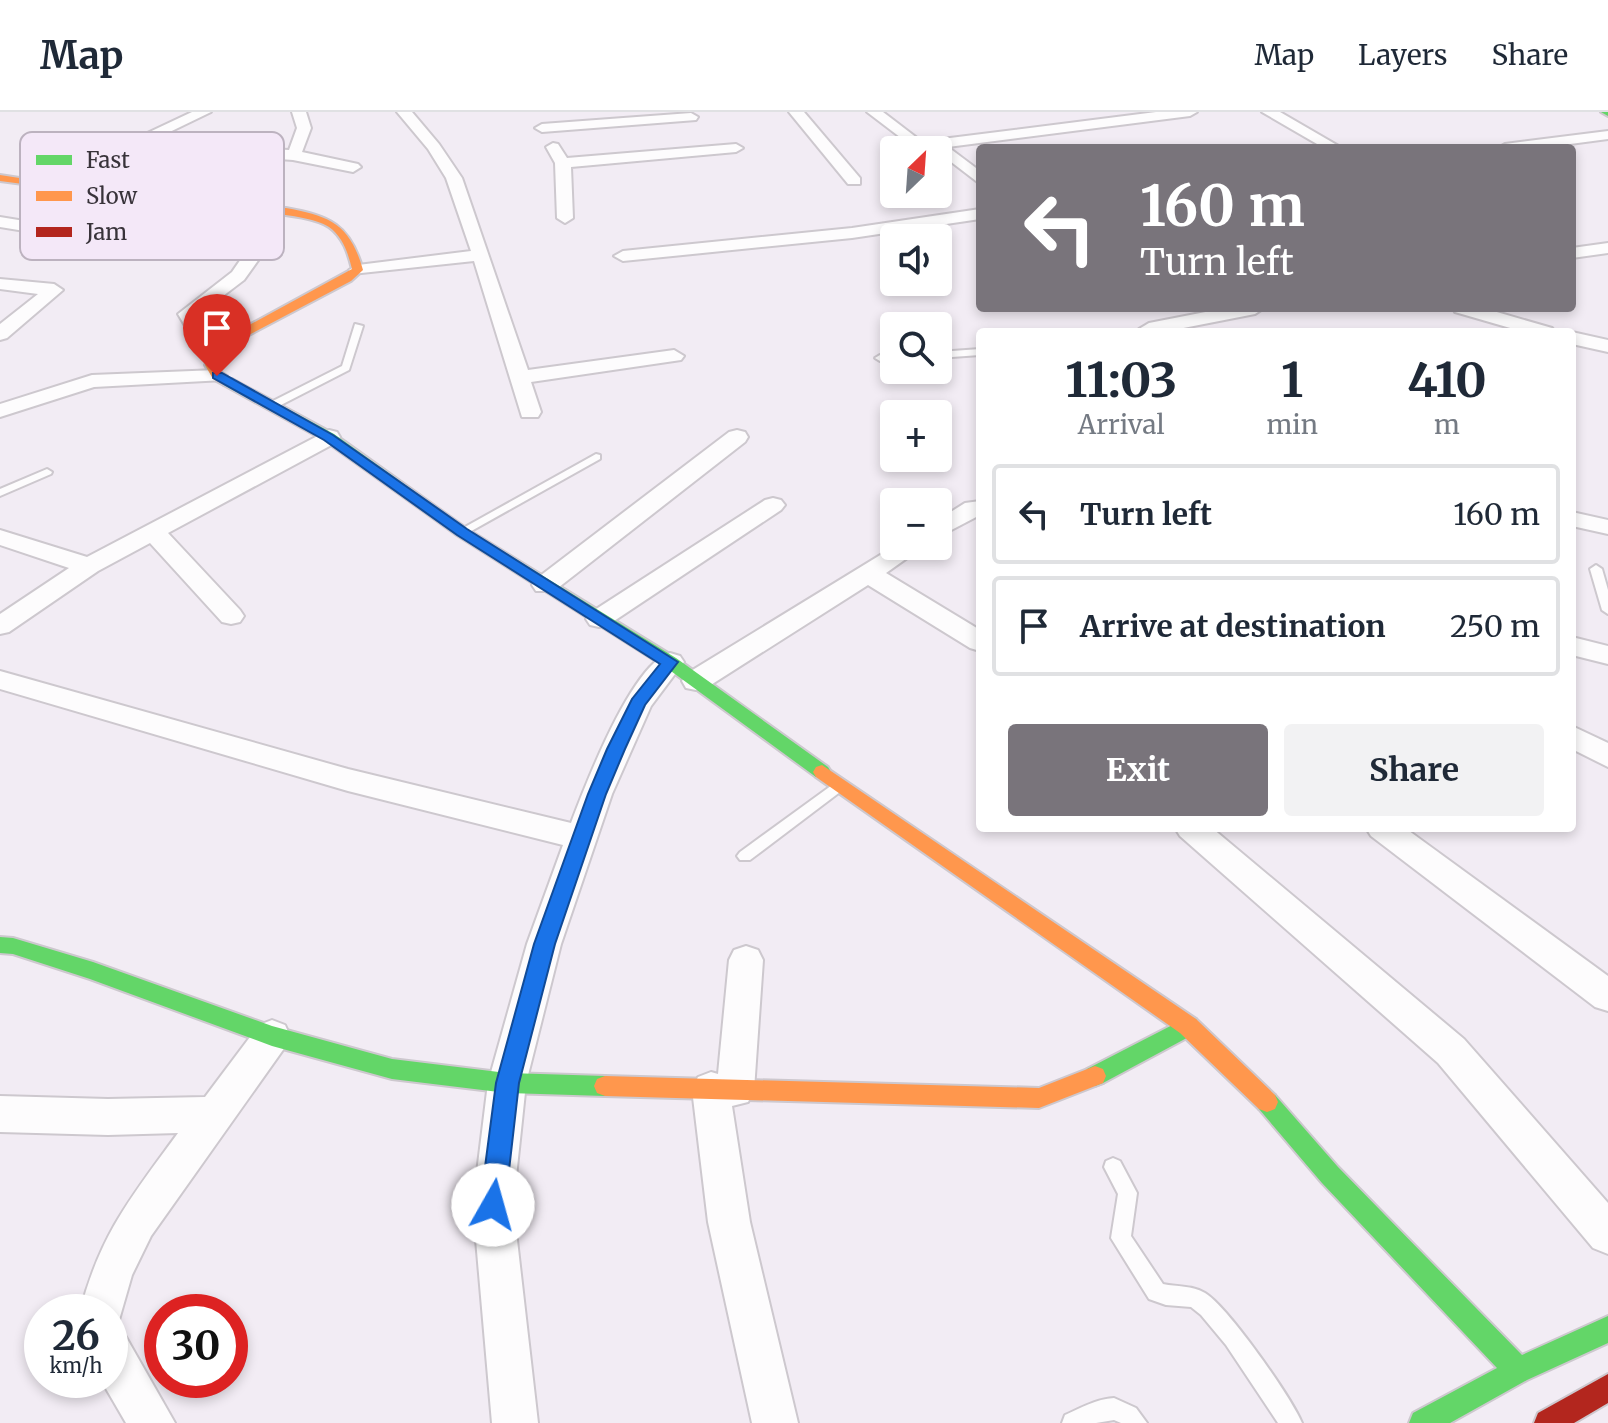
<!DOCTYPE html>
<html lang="en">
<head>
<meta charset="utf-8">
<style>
	body { margin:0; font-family:Merriweather,serif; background:#f2f2f3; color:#1f2937; height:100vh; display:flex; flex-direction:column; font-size:30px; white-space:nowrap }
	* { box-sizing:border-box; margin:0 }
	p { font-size:26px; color:#747a83 }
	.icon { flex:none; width:44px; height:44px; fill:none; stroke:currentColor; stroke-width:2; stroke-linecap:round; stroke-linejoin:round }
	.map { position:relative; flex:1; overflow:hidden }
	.drawer { position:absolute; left:976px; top:216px; width:600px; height:504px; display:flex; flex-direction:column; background:#fff; border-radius:8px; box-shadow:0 4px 12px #0003 }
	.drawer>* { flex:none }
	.guide { position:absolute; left:976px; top:32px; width:600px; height:168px; border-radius:8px; box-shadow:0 4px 12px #0003; background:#79747b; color:#fff; overflow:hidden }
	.needle { width:52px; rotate:25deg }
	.controls { position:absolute; left:880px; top:24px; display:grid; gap:16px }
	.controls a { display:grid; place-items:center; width:72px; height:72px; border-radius:8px; background:#fff; box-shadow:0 4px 12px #0003; font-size:40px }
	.speed { position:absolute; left:24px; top:1182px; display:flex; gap:16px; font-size:40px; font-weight:700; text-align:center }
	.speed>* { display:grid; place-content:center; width:104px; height:104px; border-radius:50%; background:#fff; box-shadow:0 4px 12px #0003; line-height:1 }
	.speed small { font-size:20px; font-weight:400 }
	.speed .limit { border:12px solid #d22; background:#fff; color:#111 }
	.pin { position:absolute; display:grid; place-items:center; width:68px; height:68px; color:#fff; margin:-82px -34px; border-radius:50% 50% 50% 0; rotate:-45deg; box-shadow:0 0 8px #0007 }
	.pin .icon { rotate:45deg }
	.me { position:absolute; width:88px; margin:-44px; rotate:7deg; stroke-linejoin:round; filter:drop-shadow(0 0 6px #0008) }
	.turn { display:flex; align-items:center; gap:28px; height:168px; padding:0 32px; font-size:36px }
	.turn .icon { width:104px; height:104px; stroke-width:2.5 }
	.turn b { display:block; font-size:56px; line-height:68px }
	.eta { display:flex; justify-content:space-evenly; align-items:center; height:136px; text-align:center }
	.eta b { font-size:48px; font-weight:700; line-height:56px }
	.cta { display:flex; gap:16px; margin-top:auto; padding:16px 32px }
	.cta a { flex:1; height:92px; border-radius:8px; background:#79747b; color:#fff; font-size:32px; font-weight:700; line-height:92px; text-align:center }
	.cta a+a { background:#f2f2f3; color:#1f2937 }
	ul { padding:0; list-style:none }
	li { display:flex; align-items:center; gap:24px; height:100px; margin:0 16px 12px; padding:0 16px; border:4px solid #e0e1e3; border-radius:8px }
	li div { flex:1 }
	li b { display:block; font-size:30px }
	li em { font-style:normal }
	header { display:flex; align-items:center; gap:48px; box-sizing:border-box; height:112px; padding:0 40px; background:#fff; border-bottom:2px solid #e0e1e3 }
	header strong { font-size:38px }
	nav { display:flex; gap:44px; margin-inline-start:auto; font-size:28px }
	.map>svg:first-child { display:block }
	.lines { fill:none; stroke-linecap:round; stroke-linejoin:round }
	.lane-casing { stroke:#cdc8ce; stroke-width:4 }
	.street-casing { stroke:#cdc8ce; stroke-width:4 }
	.fast-casing { stroke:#cdc8ce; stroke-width:4 }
	.slow-casing { stroke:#cdc8ce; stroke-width:4 }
	.jam-casing { stroke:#cdc8ce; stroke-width:4 }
	.lane { fill:#fdfcfd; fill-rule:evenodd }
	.street { fill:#fdfcfd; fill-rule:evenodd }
	.fast { fill:#63d668; fill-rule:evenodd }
	.slow { fill:#ff974d; fill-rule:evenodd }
	.jam { fill:#b3261e; fill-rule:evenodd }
	.route { fill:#1a73e8; stroke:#114b97; stroke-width:2 }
	.key { fill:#f4e8f8; stroke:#bcb2bf; stroke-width:2 }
	.key-label { font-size:22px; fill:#38333a }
</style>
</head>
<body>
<header>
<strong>Map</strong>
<nav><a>Map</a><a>Layers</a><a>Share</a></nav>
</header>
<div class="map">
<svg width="1608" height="1311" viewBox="0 0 1608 1311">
	<rect width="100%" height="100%" fill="#f2ecf4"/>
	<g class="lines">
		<defs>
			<g id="lane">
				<path d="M 355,212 L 363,214 L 349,258 L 277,295 L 269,295 L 269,291 L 342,254 Z"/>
				<path d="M 980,237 L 980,243 L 938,246 L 938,240 Z"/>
				<path d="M 894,242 L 894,248 L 880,249 L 875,246 L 880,243 Z"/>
				<path d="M 596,342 L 600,343 L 600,347 L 466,422 L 458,422 L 456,420 Z"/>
				<path d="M 47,357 L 52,360 L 51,362 L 0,384 L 0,377 Z"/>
				<path d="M 1596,453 L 1602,457 L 1608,478 L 1608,502 L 1602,498 L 1590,457 Z"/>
				<path d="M 839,668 L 846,673 L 844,677 L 750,748 L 740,748 L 737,744 L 740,740 Z"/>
				<path d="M 1113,1046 L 1120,1049 L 1137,1081 L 1131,1124 L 1163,1172 C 1177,1175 1192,1173 1205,1181 C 1228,1195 1291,1285 1302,1311 L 1278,1311 L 1226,1233 L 1201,1203 L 1191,1195 L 1166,1193 L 1149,1187 L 1111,1126 L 1118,1082 L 1104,1055 L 1106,1049 Z"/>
				<path d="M 1114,1286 L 1136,1296 L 1147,1311 L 1121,1311 L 1114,1308 L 1096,1311 L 1062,1311 L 1065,1303 C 1081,1296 1096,1287 1114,1286 Z"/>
			</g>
			<g id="street">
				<path d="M 192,0 L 211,0 L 149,30 L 289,38 L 297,16 L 292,0 L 306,0 L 311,16 L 302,40 L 358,52 L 361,55 L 353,60 L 293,48 L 133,37 L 124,32 Z"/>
				<path d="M 397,0 L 412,0 L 439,32 L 462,66 L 528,258 L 674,238 L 684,244 L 681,248 L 531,270 L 541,300 L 538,305 L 522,305 L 474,149 L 352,162 L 349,158 L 358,153 L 471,139 L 446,66 L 428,37 Z"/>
				<path d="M 789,0 L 804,0 L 860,66 L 860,72 L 848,72 Z"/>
				<path d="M 867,0 L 883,0 L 921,29 L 919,32 L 909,32 Z"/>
				<path d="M 1156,0 L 1197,0 L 1190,4 L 948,35 L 980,59 L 980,72 L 933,36 L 937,28 L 942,27 Z"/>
				<path d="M 1262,0 L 1280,0 L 1342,36 L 1324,36 Z"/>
				<path d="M 691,1 L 698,5 L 696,8 L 542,20 L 535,16 L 542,12 Z"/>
				<path d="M 1608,19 L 1608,27 L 1540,36 L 1498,36 L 1505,32 Z"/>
				<path d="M 553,31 L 558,32 L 567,46 L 736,32 L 743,36 L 736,40 L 571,55 L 573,106 L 565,111 L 557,106 L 555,51 L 546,35 Z"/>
				<path d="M 127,58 L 139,66 L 147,81 L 145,93 L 132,101 L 124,96 L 131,88 L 129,75 L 119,63 Z"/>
				<path d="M 980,97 L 980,107 L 852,126 L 623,149 L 614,144 L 623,139 L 852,116 Z"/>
				<path d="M 0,105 L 92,120 L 250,136 L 259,147 L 244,168 L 198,203 L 205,214 L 234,232 L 224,238 L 190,222 L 178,202 L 232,160 L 241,147 L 239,145 L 92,130 L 0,115 Z"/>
				<path d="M 1608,131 L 1608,141 L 1572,146 L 1572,136 Z"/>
				<path d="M 0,167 L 54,172 L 63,178 L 7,226 L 0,228 L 0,212 L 38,182 L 0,177 Z"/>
				<path d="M 1226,196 L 1264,196 L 1255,202 L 1163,220 L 1141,220 L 1139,217 L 1149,211 Z"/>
				<path d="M 1453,196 L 1483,196 L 1552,216 L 1555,220 L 1524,220 L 1455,200 Z"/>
				<path d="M 1572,220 L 1608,228 L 1608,240 L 1572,232 Z"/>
				<path d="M 217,258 L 227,264 L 224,268 L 94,275 L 0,305 L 0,292 L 92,263 Z"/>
				<path d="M 329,318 L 337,320 L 340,325 L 337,330 L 168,421 L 240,498 L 244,504 L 240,510 L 231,512 L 222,510 L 150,431 L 98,459 L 9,520 L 0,522 L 0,502 L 69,456 L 0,433 L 0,418 L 87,445 Z"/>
				<path d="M 737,318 L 745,320 L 748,325 L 745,330 L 554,479 L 536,479 L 532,473 L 536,467 L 729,320 Z"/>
				<path d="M 773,386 L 781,388 L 785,393 L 781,398 L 608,513 L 599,515 L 590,513 L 586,507 L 590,501 L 765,388 Z"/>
				<path d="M 980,389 L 980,403 L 938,425 L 938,408 L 965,391 Z"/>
				<path d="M 1572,400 L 1608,408 L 1608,422 L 1572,414 Z"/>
				<path d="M 895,434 L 924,434 L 886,461 L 980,518 L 980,539 L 970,536 L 868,473 L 706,576 L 696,578 L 686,576 L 682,569 L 686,562 Z"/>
				<path d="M 1572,525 L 1608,534 L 1608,552 L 1572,543 Z"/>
				<path d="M 670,541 L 680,544 L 684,550 L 651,594 L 612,682 L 561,832 L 526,971 L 513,1093 L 538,1311 L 492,1311 L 473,1093 L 488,971 L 527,832 L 563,733 L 348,679 L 0,577 L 0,559 L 348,657 L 571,711 C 585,674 632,551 670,541 Z"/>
				<path d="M 1572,614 L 1608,631 L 1608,655 L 1572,637 Z"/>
				<path d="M 1175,716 L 1212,716 L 1464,927 L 1608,1091 L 1608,1142 L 1593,1136 L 1438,951 L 1180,724 Z"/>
				<path d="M 1366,716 L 1405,716 L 1608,864 L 1608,899 L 1595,895 L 1371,724 Z"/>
				<path d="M 746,834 L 758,838 L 763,848 L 754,978 L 748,990 L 732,994 L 750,1110 L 798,1311 L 752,1311 L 708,1110 L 692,977 L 698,965 L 711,960 L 718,962 L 729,848 L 734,838 Z"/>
				<path d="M 272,908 L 285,913 L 290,924 L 285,935 L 151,1124 L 132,1163 L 117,1215 L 110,1218 L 110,1200 L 80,1200 C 100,1122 132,1084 178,1021 L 108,1023 L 0,1020 L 0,984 L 108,987 L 205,985 L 259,913 Z"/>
				<path d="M 110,1219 L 126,1225 L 175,1311 L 126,1311 L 101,1268 L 110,1268 Z"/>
			</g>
			<g id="fast">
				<path d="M 1601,0 L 1608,0 L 1608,4 Z"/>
				<path d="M 224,267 L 232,267 L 334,322 L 467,417 L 676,546 L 828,655 L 831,660 L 828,665 L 816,665 L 664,554 L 457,423 L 324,328 L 224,273 Z"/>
				<path d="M 0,825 L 13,826 L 93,850 L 272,914 L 392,947 L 507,961 L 605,964 L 613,967 L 616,974 L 613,981 L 605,984 L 507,981 L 392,967 L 272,934 L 90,867 L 13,842 L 0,841 Z"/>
				<path d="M 1188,905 L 1196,907 L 1199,914 L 1196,921 L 1103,971 L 1095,974 L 1087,971 L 1084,964 L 1087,957 Z"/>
				<path d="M 1267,980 L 1275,983 L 1338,1055 L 1522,1243 L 1608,1204 L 1608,1231 L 1527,1268 L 1450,1311 L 1409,1311 L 1413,1301 L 1497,1256 L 1322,1071 L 1259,997 L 1256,990 L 1259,983 Z"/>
			</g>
			<g id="slow">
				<path d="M 0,63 L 52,71 L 70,85 L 92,92 L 286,96 C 330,104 350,112 363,158 L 351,169 L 228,234 L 217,253 L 222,262 L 234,270 L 224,273 L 213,267 L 205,253 L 220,229 L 352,157 C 348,141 343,125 329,115 C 295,92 139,99 91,98 L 64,89 L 46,75 L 0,69 Z"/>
				<path d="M 822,653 L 1196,907 L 1275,983 L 1278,990 L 1275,997 L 1267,1000 L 1259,997 L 1180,921 L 816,665 L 813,660 L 816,655 Z"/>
				<path d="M 1095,954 L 1103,957 L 1106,964 L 1103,971 L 1039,996 L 605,984 L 597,981 L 594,974 L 597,967 L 605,964 L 1039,976 Z"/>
			</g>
			<path id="jam" d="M 1608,1262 L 1608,1291 L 1574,1311 L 1534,1311 L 1538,1301 Z"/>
		</defs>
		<use href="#lane" class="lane-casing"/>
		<use href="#street" class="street-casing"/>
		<use href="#fast" class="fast-casing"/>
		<use href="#slow" class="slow-casing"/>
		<use href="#jam" class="jam-casing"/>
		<use href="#lane" class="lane"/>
		<use href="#street" class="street"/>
		<use href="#fast" class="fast"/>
		<use href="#slow" class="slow"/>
		<use href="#jam" class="jam"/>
	</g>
	<path class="route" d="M 213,261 L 222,261 L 333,323 L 467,417 L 678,550 L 645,593 L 625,637 L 606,682 L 555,832 L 519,971 L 505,1093 L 501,1102 L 493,1105 L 484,1102 L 480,1093 L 496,971 L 534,832 L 588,682 L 607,637 L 632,587 L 660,552 L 457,423 L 324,328 L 213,266 Z"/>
	<rect x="20" y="20" width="264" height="128" rx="12" class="key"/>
	<rect x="36" y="43" width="36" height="10" fill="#63d668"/>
	<rect x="36" y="79" width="36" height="10" fill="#ff974d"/>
	<rect x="36" y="115" width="36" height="10" fill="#b3261e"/>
	<g class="key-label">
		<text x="86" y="56">Fast</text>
		<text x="86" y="92">Slow</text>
		<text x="86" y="128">Jam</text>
	</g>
</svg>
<div class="controls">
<a><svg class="needle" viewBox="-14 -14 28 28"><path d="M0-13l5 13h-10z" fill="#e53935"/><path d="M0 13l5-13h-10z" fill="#747a83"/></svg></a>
<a><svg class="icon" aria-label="sound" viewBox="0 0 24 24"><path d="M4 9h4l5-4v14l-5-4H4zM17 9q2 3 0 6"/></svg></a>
<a><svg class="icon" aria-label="search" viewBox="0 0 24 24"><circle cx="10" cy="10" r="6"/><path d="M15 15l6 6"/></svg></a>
<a>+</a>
<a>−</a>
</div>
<div class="speed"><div>26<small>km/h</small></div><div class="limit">30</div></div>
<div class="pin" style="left:217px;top:264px;background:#d93025"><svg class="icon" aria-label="arrive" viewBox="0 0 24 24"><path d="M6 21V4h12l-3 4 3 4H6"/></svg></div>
<svg class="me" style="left:493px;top:1093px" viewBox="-20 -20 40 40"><circle r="19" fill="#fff"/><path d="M0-13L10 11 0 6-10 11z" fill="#1a73e8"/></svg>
<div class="guide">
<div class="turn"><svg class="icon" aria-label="left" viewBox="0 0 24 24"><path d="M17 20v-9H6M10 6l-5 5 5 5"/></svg><div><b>160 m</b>Turn left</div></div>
</div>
<section class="drawer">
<div class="eta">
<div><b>11:03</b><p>Arrival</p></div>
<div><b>1</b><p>min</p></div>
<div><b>410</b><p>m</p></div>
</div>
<ul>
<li><svg class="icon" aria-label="left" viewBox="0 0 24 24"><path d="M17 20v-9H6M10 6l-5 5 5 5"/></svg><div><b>Turn left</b></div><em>160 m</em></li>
<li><svg class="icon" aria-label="arrive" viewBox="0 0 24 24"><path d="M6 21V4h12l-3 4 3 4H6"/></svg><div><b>Arrive at destination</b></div><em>250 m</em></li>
</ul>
<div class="cta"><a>Exit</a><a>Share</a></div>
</section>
</div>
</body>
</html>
